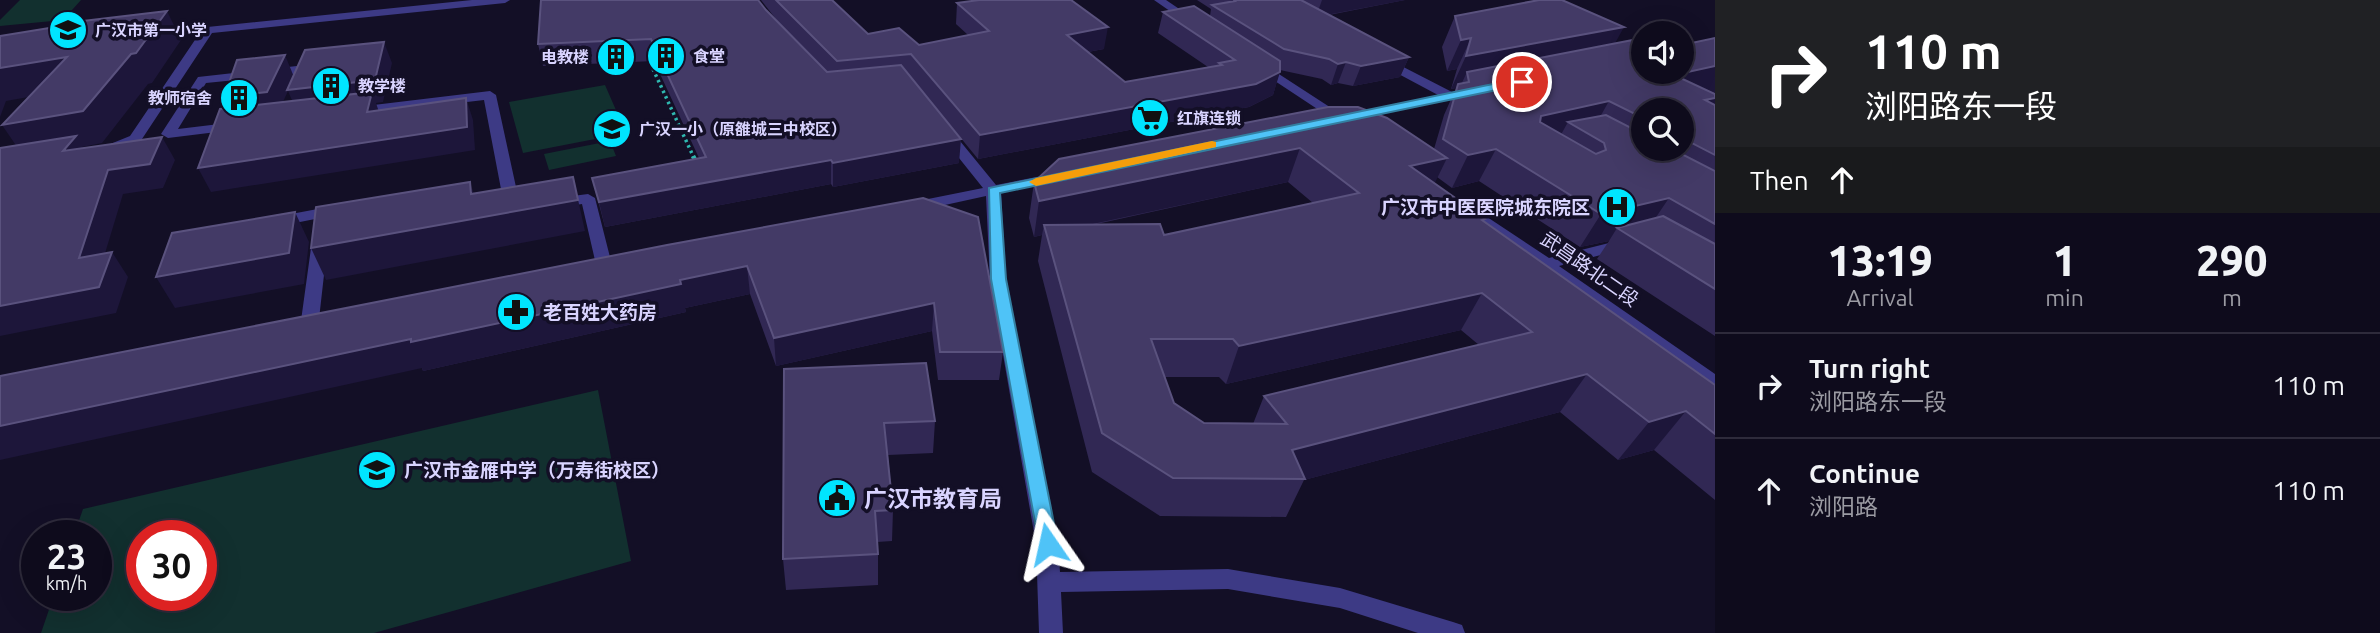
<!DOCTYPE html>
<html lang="en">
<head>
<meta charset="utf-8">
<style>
	body { margin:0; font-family:Ubuntu,"Noto Sans SC",sans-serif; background:#1c1929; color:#f1f3f6; height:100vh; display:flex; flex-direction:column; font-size:26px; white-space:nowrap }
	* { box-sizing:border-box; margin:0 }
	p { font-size:23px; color:#9b9ba3 }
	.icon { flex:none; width:38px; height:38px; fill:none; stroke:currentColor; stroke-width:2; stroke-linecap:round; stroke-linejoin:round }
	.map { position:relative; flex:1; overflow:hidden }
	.panel { display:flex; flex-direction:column; background:#0e0b1c; width:665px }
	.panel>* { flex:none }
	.top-card { background:#202124; color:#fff; overflow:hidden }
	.fabs { position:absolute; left:1631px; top:21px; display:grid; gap:14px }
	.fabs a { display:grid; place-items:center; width:63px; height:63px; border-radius:50%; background:#0e0b1c; box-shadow:0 7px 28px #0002,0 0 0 2px #2e2b3b; font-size:35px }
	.speed { position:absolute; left:21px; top:520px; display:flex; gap:14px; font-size:35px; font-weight:700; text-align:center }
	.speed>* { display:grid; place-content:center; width:91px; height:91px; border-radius:50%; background:#0e0b1c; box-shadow:0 7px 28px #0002,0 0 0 2px #2e2b3b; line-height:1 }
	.speed small { font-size:18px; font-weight:400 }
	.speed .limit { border:10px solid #d22; background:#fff; color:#111 }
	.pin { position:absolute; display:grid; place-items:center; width:60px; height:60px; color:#fff; margin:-30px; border:4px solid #fff; border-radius:50%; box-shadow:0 2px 7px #0007 }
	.me { position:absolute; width:77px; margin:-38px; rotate:349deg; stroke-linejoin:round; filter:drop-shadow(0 0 5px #0008) }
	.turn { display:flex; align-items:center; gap:24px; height:147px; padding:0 35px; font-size:32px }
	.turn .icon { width:91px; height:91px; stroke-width:2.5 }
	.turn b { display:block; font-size:49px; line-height:60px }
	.then { display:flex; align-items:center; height:66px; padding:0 35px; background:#0003; gap:14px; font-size:26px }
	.eta { display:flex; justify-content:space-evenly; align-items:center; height:119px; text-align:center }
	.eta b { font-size:42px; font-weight:800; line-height:49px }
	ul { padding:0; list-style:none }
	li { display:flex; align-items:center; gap:21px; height:105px; padding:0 35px; border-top:2px solid #2e2b3b }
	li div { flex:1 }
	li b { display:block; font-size:26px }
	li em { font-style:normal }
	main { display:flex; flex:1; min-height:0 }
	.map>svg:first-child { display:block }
	.green { fill:#12302f; fill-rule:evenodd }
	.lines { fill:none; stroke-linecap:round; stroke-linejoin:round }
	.path-far1 { stroke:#2fb8b0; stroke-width:3.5; stroke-dasharray:2.5 3.5; stroke-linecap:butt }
	.path { stroke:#2fb8b0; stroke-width:4.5; stroke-dasharray:3.5 5; stroke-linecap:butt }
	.minor { fill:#3d3a85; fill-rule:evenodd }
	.wall { fill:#312854; fill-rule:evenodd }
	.shaded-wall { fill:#1d163a }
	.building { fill:#433a66; stroke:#5a527e; stroke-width:2; fill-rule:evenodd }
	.route { fill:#4fc3f7; stroke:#337fa1; stroke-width:2 }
	.slow { fill:#f59e0b }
	.labels { text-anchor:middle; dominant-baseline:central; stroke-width:7; stroke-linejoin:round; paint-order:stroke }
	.far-poi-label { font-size:16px; font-weight:bold; fill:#d9d4ff; stroke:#130f26; text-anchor:start }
	.poi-label { font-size:19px; font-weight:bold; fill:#d9d4ff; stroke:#130f26; text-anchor:start }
	.street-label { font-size:19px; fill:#d9d4ff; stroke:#130f26 }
	.near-poi-label { font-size:23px; font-weight:bold; fill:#d9d4ff; stroke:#130f26; text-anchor:start }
</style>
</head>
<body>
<main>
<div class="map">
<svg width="1715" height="633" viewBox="0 0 1715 633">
	<rect width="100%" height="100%" fill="#130f26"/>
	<g class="green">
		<path d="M 20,0 L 81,0 L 63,20 L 0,26 L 0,20 Z"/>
		<path d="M 605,85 L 626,133 L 523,153 L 509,102 Z"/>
		<path d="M 610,141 L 616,156 L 549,170 L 544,154 Z"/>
		<path d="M 598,390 L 631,561 L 374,633 L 41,633 L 54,595 L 96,595 L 96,536 L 74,535 L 83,509 ZM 142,536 L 201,536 L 201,595 L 142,595 Z"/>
	</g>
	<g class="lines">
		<path class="path-far1" d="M 653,69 L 694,158"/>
		<path class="path" d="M 693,156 L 696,162"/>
		<g class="minor">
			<path d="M 472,0 L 510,0 L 505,3 L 212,33 L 140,142 L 105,153 L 98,149 L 130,136 L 199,34 L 153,38 L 147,35 L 149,33 Z"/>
			<path d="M 1154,0 L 1166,0 L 1200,23 L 1190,25 Z"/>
			<path d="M 1382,56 L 1452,92 L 1475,87 L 1481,91 L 1475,95 L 1348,120 L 1348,125 L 1343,126 L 1252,66 L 1262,63 L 1342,115 L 1438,95 L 1378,63 L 1376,60 Z"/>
			<path d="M 306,65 L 312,69 L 306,82 L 302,83 L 296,79 L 298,74 L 206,83 L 178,129 L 236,122 L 243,126 L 241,129 L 168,138 L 161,134 L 198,77 Z"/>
			<path d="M 490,91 L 496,95 L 521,210 L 513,215 L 505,210 L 484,100 L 357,115 L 350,111 L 357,107 Z"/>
			<path d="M 946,129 L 951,130 L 996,185 L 1057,173 L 1064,177 L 1062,180 L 1001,193 L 1006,280 L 1058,544 L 1060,572 L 1228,569 L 1340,588 L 1453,622 L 1462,625 L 1465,633 L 1418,633 L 1340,608 L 1228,589 L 1061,592 L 1063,633 L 1039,633 L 1036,544 L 990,280 L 986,196 L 913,212 L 905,207 L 913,202 L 983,188 L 939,133 Z"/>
			<path d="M 588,194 L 595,198 L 613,269 L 605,274 L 597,269 L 582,204 L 557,208 L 549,203 L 557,198 Z"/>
			<path d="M 1466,203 L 1549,258 L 1625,239 L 1631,241 L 1633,244 L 1631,247 L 1559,266 L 1715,374 L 1715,390 L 1708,388 L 1461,211 L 1458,208 L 1461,205 Z"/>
			<path d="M 323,208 L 331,213 L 318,328 L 309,334 L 300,328 L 315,219 L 275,227 L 267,222 L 275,217 Z"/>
		</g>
	</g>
	<g class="wall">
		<path d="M 761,0 L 832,0 L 868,34 L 919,45 L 968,35 L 956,24 L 957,3 L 1104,49 L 1088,52 L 1125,82 L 1208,67 L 1158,33 L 1163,12 L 1210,16 L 1211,9 L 1197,0 L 1405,0 L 1329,15 L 1409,57 L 1400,77 L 1353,86 L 1338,83 L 1331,85 L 1322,79 L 1280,70 L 1273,95 L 1249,107 L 978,159 L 910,76 L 959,163 L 833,187 L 831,184 L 605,227 L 592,178 L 699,158 L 654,61 L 543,66 L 538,44 L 766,10 L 779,23 Z"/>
		<path d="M 1455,16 L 1615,43 L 1643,72 L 1715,38 L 1715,92 L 1713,93 L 1715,94 L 1715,336 L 1597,259 L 1609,241 L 1580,247 L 1479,181 L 1452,188 L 1437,177 L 1434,183 L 1484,221 L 1715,385 L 1715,500 L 1654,450 L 1618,460 L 1560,412 L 1304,480 L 1286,517 L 1160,516 L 1092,472 L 1038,261 L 1042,235 L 1034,237 L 1029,218 L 1034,182 L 1328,107 L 1434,149 L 1444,115 L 1456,88 L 1451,89 L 1457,69 L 1447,71 L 1442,47 ZM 1643,110 L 1682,110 L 1682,149 L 1643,149 ZM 1288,182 L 1313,203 L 1164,235 L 1092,225 ZM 1461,330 L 1479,345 L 1264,396 L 1253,424 L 1204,423 L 1174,403 L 1165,377 L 1219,377 L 1226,384 Z"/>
		<path d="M 923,198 L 1003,352 L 999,380 L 938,380 L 932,331 L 776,366 L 750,294 L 685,308 L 686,312 L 423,371 L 422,368 Z"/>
		<path d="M 784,369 L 935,421 L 933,453 L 888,455 L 893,510 L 892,541 L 877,542 L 878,554 L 878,585 L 786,590 L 783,559 Z"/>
	</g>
	<g class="shaded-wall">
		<path d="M 1322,0 L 1405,0 L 1316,17 Z"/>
		<path d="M 167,11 L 181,40 L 152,83 L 148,84 L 102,143 L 82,147 L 90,159 L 24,157 L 2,125 L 131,54 Z"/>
		<path d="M 1108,27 L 1104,49 L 1064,56 L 1067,35 Z"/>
		<path d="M 1624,27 L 1607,58 L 1469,82 L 1467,72 L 1460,87 L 1458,84 L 1456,88 L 1451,89 L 1466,56 Z"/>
		<path d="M 1471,38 L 1457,69 L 1447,71 L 1461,40 Z"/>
		<path d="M 384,42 L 392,63 L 383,102 L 376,103 L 380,115 L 297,112 L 288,91 L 277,115 L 235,120 L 224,97 L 285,55 L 294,77 Z"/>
		<path d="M 67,57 L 85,87 L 6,101 L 0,117 L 0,68 Z"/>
		<path d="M 1409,57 L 1400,77 L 1353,86 L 1361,66 Z"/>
		<path d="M 1346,62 L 1338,83 L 1331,85 L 1338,64 Z"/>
		<path d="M 1715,66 L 1715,92 L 1655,105 L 1674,75 Z"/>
		<path d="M 1280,72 L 1273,95 L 1249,107 L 978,159 L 980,135 Z"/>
		<path d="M 466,98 L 473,120 L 475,150 L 211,192 L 198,168 Z"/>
		<path d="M 1715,98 L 1715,106 L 1705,100 Z"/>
		<path d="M 1609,101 L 1591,133 L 1568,122 L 1558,140 L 1524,148 L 1541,116 Z"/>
		<path d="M 162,137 L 175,160 L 163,188 L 123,194 L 96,283 L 79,258 L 108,170 Z"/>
		<path d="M 961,139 L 959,163 L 833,187 L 833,163 Z"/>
		<path d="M 1300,148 L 1288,182 L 1046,234 L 1044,225 L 1042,235 L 1034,237 L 1039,201 Z"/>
		<path d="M 1496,149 L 1479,181 L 1452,188 L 1468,155 Z"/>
		<path d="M 1447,158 L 1430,193 L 1410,166 Z"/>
		<path d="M 831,160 L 831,184 L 605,227 L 599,202 Z"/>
		<path d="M 573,177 L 585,231 L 326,280 L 311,248 L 471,194 L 470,182 L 480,212 Z"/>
		<path d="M 1669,198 L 1646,232 L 1617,228 L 1609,241 L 1580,247 L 1601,214 Z"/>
		<path d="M 295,212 L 309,242 L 304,284 L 175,308 L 156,277 Z"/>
		<path d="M 112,252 L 128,277 L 116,313 L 0,336 L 0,306 Z"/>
		<path d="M 747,266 L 750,294 L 685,308 L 686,312 L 423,371 L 422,368 L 0,460 L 0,426 Z"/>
		<path d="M 1482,293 L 1461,330 L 1226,384 L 1239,346 Z"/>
		<path d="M 934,303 L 932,331 L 776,366 L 774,338 Z"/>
		<path d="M 1587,374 L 1560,412 L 1304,480 L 1292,450 Z"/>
		<path d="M 1686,411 L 1654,450 L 1618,460 L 1649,422 Z"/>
	</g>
	<g class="building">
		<path d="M 541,0 L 758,0 L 766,10 L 827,72 L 901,65 L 961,139 L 833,163 L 831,160 L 599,202 L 592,178 L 706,157 L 651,39 L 538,44 Z"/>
		<path d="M 776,0 L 832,0 L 868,34 L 899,28 L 919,45 L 989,31 L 957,3 L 979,0 L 1071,0 L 1108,27 L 1067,35 L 1125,82 L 1222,65 L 1219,63 L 1235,60 L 1163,12 L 1194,6 L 1280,61 L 1280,72 L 1256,84 L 980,135 L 911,54 L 837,61 Z"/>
		<path d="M 1234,0 L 1301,0 L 1409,57 L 1361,66 L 1346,62 L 1338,64 L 1329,59 L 1284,49 L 1212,5 L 1235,1 Z"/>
		<path d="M 1539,0 L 1562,0 L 1624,27 L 1466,56 L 1471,38 L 1461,40 L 1455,16 Z"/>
		<path d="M 167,11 L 136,53 L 131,54 L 83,111 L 2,125 L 67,57 L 0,68 L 0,36 L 80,23 L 83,21 Z"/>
		<path d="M 1643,38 L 1643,72 L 1682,72 L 1682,45 L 1715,38 L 1715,66 L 1674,75 L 1715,94 L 1715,98 L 1705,100 L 1715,105 L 1715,155 L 1682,138 L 1682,110 L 1643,110 L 1643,118 L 1609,101 L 1541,116 L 1540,122 L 1596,154 L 1606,150 L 1604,143 L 1568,122 L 1606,115 L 1643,134 L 1643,149 L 1672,149 L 1715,171 L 1715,224 L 1669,198 L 1601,214 L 1496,149 L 1468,155 L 1443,139 L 1458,84 L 1469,82 L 1467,72 Z"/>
		<path d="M 384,42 L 375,80 L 287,90 L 305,50 Z"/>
		<path d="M 285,55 L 267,92 L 224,97 L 237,60 Z"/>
		<path d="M 372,92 L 367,112 L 466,98 L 467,127 L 198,168 L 220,109 Z"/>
		<path d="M 1328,107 L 1358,107 L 1387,118 L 1447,158 L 1410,166 L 1485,219 L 1482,220 L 1715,385 L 1715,434 L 1686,411 L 1649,422 L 1587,374 L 1292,450 L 1305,479 L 1173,478 L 1102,433 L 1044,225 L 1160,224 L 1164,235 L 1359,193 L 1300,148 L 1039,201 L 1034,182 L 1059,159 ZM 1482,293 L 1532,332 L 1264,396 L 1287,424 L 1204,423 L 1174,403 L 1151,339 L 1233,339 L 1239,346 Z"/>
		<path d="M 76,136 L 63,151 L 162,137 L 150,164 L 108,170 L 79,258 L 112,252 L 99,287 L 0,306 L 0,148 Z"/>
		<path d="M 573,177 L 578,200 L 311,248 L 316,207 L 470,182 L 471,194 Z"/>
		<path d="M 923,198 L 978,217 L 1003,352 L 940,352 L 934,303 L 774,338 L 747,266 L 680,280 L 681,284 L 411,342 L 411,339 L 0,426 L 0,376 L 667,245 Z"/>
		<path d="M 295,212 L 289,253 L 156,277 L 172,233 Z"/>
		<path d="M 1663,216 L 1715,244 L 1715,289 L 1617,228 Z"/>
		<path d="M 926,363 L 935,421 L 884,423 L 893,510 L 875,511 L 878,554 L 783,559 L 784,369 Z"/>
	</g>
	<path class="route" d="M 1522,78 L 1526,79 L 1526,84 L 1000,193 L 1006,279 L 1058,544 L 1055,550 L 1048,553 L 1040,550 L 991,279 L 989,188 Z"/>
	<path class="slow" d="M 1212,141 L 1216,142 L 1216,147 L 1036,186 L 1029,182 L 1036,178 Z"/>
	<defs>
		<symbol id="school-disc" viewBox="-11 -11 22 22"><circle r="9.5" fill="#00e5ff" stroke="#130f26"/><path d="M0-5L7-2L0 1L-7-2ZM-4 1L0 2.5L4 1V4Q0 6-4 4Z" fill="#111"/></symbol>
		<symbol id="building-disc" viewBox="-11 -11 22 22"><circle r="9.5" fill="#00e5ff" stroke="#130f26"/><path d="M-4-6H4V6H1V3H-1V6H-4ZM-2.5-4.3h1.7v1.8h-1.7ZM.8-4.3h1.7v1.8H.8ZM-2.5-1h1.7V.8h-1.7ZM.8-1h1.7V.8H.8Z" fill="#111"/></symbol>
		<symbol id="supermarket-disc" viewBox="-11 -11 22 22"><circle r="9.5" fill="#00e5ff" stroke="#130f26"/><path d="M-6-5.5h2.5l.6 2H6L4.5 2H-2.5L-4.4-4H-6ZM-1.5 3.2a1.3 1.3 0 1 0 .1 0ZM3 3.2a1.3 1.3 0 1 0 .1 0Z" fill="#111"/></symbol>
		<symbol id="hospital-disc" viewBox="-11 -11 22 22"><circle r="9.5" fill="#00e5ff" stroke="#130f26"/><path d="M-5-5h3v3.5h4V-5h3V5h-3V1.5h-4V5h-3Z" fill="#111"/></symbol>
		<symbol id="pharmacy-disc" viewBox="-11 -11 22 22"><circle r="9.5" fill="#00e5ff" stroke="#130f26"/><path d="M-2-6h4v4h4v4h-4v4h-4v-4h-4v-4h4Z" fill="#111"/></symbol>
		<symbol id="civic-disc" viewBox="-11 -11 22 22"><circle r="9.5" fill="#00e5ff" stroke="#130f26"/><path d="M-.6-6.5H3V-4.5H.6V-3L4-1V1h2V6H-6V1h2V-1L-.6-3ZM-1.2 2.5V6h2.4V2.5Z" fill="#111"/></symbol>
	</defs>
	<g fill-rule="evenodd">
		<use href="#school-disc" x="46" y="8" width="44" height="44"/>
		<use href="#building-disc" x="644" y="34" width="44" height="44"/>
		<use href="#building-disc" x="594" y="35" width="44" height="44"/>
		<use href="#building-disc" x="309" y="64" width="44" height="44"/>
		<use href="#building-disc" x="217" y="76" width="44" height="44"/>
		<use href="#supermarket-disc" x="1128" y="96" width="44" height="44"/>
		<use href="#school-disc" x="590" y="107" width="44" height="44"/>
		<use href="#hospital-disc" x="1595" y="185" width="44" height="44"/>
		<use href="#pharmacy-disc" x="494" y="290" width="44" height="44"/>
		<use href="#school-disc" x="355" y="448" width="44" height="44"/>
		<use href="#civic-disc" x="815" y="476" width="44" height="44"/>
	</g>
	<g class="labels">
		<g class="far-poi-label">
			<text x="95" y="30">广汉市第一小学</text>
			<text x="693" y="56">食堂</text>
			<text x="589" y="57" text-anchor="end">电教楼</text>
			<text x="358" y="86">教学楼</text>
			<text x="212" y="98" text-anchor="end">教师宿舍</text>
			<text x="1177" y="118">红旗连锁</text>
			<text x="639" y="129">广汉一小（原雒城三中校区）</text>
		</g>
		<g class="poi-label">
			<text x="1590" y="207" text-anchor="end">广汉市中医医院城东院区</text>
			<text x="543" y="312">老百姓大药房</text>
			<text x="404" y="470">广汉市金雁中学（万寿街校区）</text>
		</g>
		<g class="street-label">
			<text transform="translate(1590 269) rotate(35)">武昌路北二段</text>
		</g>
		<g class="near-poi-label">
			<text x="864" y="498">广汉市教育局</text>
		</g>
	</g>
</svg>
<div class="fabs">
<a><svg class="icon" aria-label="sound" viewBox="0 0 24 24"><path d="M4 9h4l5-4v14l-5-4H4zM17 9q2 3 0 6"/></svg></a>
<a><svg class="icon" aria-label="search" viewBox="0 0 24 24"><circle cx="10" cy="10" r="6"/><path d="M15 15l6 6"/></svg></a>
</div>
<div class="speed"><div>23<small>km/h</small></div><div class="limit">30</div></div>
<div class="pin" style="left:1522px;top:82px;background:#d93025"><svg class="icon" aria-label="arrive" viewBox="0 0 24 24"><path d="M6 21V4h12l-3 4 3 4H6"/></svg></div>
<svg class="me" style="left:1048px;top:544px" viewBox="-20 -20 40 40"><path d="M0-17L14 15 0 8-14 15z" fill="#4fc3f7" stroke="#fff" stroke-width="4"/></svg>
</div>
<section class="panel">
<div class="top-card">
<div class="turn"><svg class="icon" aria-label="right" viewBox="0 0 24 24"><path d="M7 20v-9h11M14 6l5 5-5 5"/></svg><div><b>110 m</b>浏阳路东一段</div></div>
<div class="then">Then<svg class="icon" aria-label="ahead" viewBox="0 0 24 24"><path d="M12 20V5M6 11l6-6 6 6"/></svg></div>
</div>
<div class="eta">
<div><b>13:19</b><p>Arrival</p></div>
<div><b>1</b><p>min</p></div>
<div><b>290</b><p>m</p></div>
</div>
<ul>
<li><svg class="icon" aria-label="right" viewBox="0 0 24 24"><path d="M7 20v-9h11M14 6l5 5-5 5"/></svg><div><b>Turn right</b><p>浏阳路东一段</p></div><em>110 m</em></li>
<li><svg class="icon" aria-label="ahead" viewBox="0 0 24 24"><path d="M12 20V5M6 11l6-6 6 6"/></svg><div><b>Continue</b><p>浏阳路</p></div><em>110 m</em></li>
</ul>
</section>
</main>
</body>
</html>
